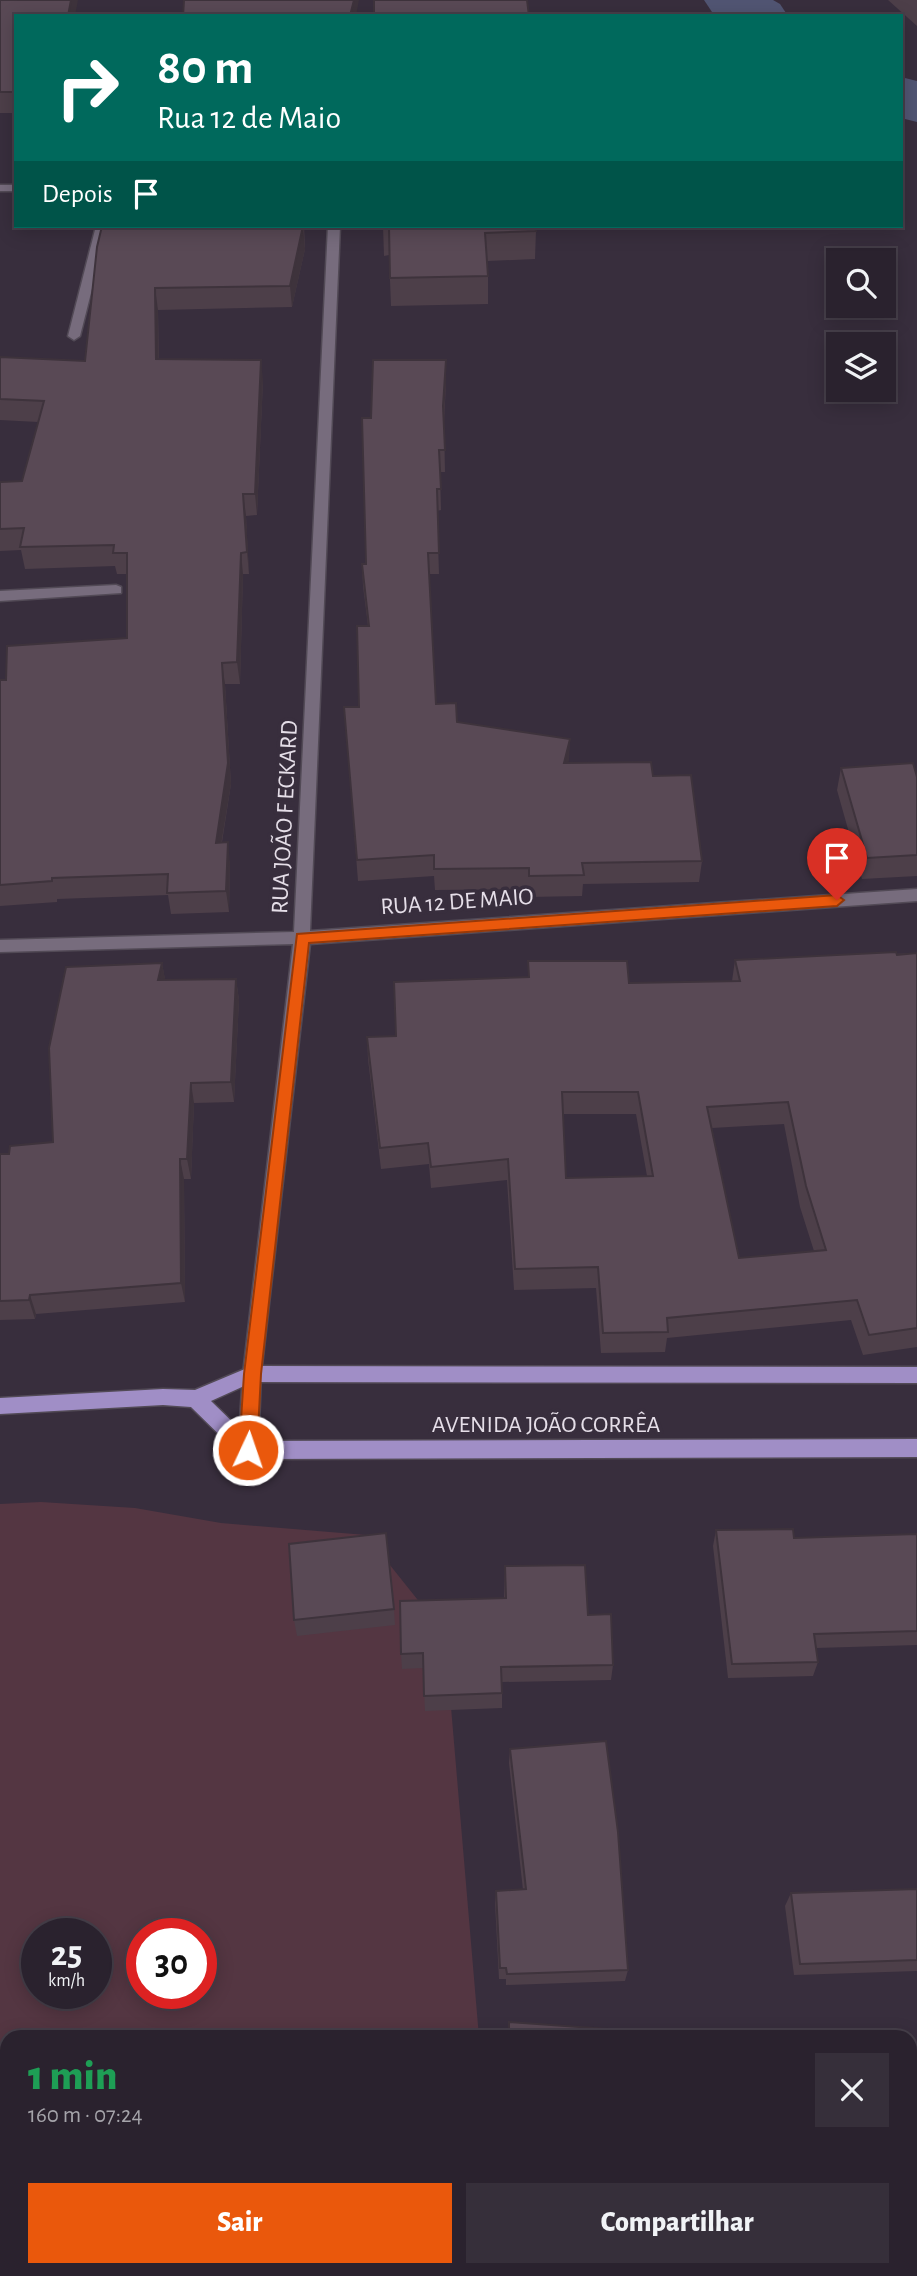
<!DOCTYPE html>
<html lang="pt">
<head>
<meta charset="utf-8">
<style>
	body { margin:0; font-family:"Alegreya Sans",sans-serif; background:#362f3a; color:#f1f3f6; height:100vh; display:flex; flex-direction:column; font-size:26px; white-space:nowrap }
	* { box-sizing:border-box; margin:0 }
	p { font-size:23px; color:#a5a4aa }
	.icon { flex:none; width:38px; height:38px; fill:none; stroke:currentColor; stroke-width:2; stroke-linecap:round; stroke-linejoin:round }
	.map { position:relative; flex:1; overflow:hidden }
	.panel { position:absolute; left:0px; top:2030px; width:917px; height:247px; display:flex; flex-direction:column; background:#2a222e; border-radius:21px 21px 0 0; box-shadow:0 4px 18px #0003,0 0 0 2px #463f4a }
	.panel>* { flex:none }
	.guide { position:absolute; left:14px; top:14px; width:889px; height:214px; border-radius:0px; box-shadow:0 4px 18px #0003,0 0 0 2px #463f4a; background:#00695c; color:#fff; overflow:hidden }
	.controls { position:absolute; left:826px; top:248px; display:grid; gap:14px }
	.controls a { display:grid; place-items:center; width:70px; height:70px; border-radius:0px; background:#2a222e; box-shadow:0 4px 18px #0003,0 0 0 2px #463f4a; font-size:35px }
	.speed { position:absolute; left:21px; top:1918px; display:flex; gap:14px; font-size:35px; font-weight:700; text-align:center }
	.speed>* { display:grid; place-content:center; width:91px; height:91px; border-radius:50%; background:#2a222e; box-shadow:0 4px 18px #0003,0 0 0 2px #463f4a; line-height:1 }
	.speed small { font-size:18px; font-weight:400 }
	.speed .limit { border:10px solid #d22; background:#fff; color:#111 }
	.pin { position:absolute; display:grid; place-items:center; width:60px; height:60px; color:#fff; margin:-72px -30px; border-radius:50% 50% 50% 0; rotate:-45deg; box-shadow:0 0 7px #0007 }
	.pin .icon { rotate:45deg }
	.me { position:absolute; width:77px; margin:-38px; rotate:3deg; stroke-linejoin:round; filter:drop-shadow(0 0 5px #0008) }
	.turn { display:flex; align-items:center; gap:24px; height:147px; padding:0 28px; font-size:32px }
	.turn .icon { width:91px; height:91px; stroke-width:2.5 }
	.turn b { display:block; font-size:49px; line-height:60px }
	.then { display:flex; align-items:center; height:66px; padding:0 28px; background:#0003; gap:14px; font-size:26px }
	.round { display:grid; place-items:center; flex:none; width:74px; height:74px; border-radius:0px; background:#362f3a }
	.overview { display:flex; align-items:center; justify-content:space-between; height:119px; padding:0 28px }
	h1 { font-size:42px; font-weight:800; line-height:52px; color:#1e9e55 }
	.cta { display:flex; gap:14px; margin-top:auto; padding:14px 28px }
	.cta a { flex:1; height:80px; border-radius:0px; background:#ea580c; color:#fff; font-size:28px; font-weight:800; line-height:80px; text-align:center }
	.cta a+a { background:#362f3a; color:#f1f3f6 }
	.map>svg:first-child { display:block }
	.green { fill:#543642; fill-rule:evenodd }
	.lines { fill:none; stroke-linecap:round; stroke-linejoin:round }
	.river { fill:#515573; fill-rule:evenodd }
	.minor-casing { stroke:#524a56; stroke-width:3 }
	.major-casing { stroke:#524a56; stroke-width:3 }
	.minor { fill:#776c7d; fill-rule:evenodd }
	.major { fill:#a08ec6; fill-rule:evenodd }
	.wall { fill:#4d3f49; fill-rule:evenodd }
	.shaded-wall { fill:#3e333c }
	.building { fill:#594955; stroke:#3e333c; stroke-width:2; fill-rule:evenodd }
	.route { fill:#ea580c; stroke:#983908; stroke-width:2 }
	.labels { text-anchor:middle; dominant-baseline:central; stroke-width:7; stroke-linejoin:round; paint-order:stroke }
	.street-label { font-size:24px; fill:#e5dee8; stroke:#382e3d }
</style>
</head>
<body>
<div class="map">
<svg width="917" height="2276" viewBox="0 0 917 2276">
	<rect width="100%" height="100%" fill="#382e3d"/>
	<path class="green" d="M 41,1502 L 135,1508 L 221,1523 L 366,1535 L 425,1609 L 451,1707 L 479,2037 L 7,2037 L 7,2270 L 476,2270 L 476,2276 L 0,2276 L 0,1504 ZM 37,1934 L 96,1934 L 96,1993 L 37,1993 ZM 142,1934 L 201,1934 L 201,1993 L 142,1993 Z"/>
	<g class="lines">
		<g class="river">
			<path d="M 704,0 L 773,0 L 780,4 L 788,16 L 719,16 L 712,12 Z"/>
			<path d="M 901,77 L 917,81 L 917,122 L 901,118 Z"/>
		</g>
		<defs>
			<g id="minor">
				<rect x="0" y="185" width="16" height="6"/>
				<path d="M 96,226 L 108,226 L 80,336 L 74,340 L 68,336 Z"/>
				<path d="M 328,226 L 340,226 L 310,931 L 917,889 L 917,901 L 310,944 L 261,1374 L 258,1450 L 255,1456 L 248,1459 L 241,1456 L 238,1450 L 243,1374 L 293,944 L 0,952 L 0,940 L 294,932 Z"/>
				<path d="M 116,585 L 121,587 L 121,593 L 0,601 L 0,591 Z"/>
			</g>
			<path id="major" d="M 252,1366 L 917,1367 L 917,1383 L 253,1382 L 211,1401 L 252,1441 L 917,1439 L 917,1457 L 248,1459 L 241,1456 L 191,1407 L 163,1405 L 0,1414 L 0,1398 L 163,1389 L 195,1390 Z"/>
		</defs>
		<use href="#minor" class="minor-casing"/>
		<use href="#major" class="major-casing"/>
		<use href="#minor" class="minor"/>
		<use href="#major" class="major"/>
	</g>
	<g class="wall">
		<path d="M 0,0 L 16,16 L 16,113 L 0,113 Z"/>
		<path d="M 888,0 L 917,0 L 917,26 Z"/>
		<path d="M 102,226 L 304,226 L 305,249 L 292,307 L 158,310 L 159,359 L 263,381 L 257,515 L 246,516 L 249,574 L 243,574 L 240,684 L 225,684 L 231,784 L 222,842 L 230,863 L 229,912 L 171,914 L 168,895 L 57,899 L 57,902 L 0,906 L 0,680 L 6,680 L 127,638 L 127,574 L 117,574 L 115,566 L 25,569 L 21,550 L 0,551 L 0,482 L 22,481 L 38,422 L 0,420 L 0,357 L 85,361 Z"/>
		<path d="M 383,226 L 536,231 L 535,259 L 487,261 L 488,276 L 488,304 L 391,306 L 389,255 L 384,256 Z"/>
		<path d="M 446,360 L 446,382 L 444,423 L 445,472 L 440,472 L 441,510 L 437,511 L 439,574 L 429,574 L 436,704 L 457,722 L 570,739 L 568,763 L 653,776 L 702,861 L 699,882 L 583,884 L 582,896 L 528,897 L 528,889 L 435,890 L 434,876 L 358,881 L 346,728 L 359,707 L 368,626 L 363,586 L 362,564 L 366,564 L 371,418 Z"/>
		<path d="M 841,768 L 917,777 L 917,876 L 862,879 L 837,790 Z"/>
		<path d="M 917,953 L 917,1347 L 863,1355 L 851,1320 L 667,1338 L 665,1352 L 601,1353 L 596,1288 L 514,1290 L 507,1180 L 431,1188 L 429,1164 L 381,1169 L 368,1059 L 367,1037 L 396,1036 L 528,977 L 528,961 L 629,983 L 732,981 L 735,960 ZM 563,1114 L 636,1114 L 647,1176 L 566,1178 ZM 784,1124 L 800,1207 L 814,1251 L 739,1258 L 712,1128 Z"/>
		<path d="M 162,963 L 165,980 L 236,979 L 239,1000 L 234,1102 L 194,1103 L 191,1179 L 184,1179 L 185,1302 L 36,1314 L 35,1319 L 0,1320 L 0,1154 L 9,1154 L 53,1142 Z"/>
		<path d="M 716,1530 L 794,1538 L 917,1534 L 917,1645 L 816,1648 L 818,1662 L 813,1676 L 728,1678 L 713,1546 Z"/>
		<path d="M 505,1566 L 588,1615 L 613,1665 L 611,1680 L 502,1682 L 502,1708 L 425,1711 L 423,1668 L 402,1669 L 401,1654 L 504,1598 Z"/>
		<path d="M 394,1609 L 395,1625 L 297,1636 L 294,1620 Z"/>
		<path d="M 510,1749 L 628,1970 L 625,1981 L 506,1985 L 506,1979 L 499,1979 L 495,1903 L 496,1891 L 523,1890 L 509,1763 Z"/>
		<path d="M 917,1889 L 917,1971 L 794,1975 L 785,1906 L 791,1893 Z"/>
		<path d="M 917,2052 L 917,2275 L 855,2276 L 854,2272 L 775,2273 L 775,2270 L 910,2270 Z"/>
	</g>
	<g class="shaded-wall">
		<path d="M 71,0 L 78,0 L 75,16 L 68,16 Z"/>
		<path d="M 354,0 L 359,0 L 356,16 L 350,16 Z"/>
		<path d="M 303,226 L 305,249 L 292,307 L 290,286 Z"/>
		<path d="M 155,288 L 158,310 L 159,381 L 156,359 Z"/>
		<path d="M 261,360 L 263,381 L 257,515 L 255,494 Z"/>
		<path d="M 446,360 L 446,382 L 443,428 L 443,406 Z"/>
		<path d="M 243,494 L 246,516 L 249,574 L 247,552 Z"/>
		<path d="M 241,553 L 243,574 L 240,684 L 237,662 Z"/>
		<path d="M 222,663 L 225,684 L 231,784 L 218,863 L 216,843 Z"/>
		<path d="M 570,739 L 569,760 L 563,784 L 564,763 Z"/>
		<path d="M 228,842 L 230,863 L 229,912 L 226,891 Z"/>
		<path d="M 162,963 L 166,984 L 158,980 Z"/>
		<path d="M 236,979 L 239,1000 L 234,1102 L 231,1082 Z"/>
		<path d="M 191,1083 L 194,1103 L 191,1179 L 187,1159 Z"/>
		<path d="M 180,1159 L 184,1179 L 185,1302 L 181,1283 Z"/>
		<path d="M 30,1295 L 36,1314 L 35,1319 L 29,1300 Z"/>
	</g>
	<g class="building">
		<path d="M 0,0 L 71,0 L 68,16 L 16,16 L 16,92 L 0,92 Z"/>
		<path d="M 184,0 L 354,0 L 350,16 L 183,16 Z"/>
		<path d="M 374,0 L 527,0 L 529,16 L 374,16 Z"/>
		<path d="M 102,226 L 303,226 L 290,286 L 155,288 L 156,359 L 261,360 L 255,494 L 243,494 L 247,552 L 241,553 L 237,662 L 222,663 L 228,763 L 216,843 L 228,842 L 226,891 L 167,893 L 168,874 L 52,878 L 52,881 L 0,885 L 0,680 L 6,680 L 7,646 L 127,638 L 127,553 L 113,553 L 114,545 L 20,547 L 24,528 L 0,529 L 0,482 L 22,481 L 44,401 L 0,399 L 0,357 L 85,361 L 97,247 Z"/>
		<path d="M 383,226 L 535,226 L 536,231 L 485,233 L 488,276 L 390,278 L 389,228 L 383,228 Z"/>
		<path d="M 373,360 L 446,360 L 443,406 L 445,450 L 439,450 L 441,489 L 437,489 L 439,553 L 428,553 L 436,704 L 456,703 L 457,722 L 570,739 L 564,763 L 651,762 L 653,776 L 691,775 L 702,861 L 582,863 L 584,875 L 529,876 L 529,868 L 434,869 L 434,855 L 357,860 L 344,707 L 359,707 L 357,626 L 369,626 L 362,564 L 366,564 L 362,418 L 371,418 Z"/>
		<path d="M 913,763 L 917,777 L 917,855 L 867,858 L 841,768 Z"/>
		<path d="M 896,952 L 897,955 L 917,953 L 917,1328 L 869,1335 L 857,1300 L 667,1318 L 668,1332 L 603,1333 L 598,1267 L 515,1269 L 508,1159 L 431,1167 L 428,1143 L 380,1148 L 367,1037 L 396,1036 L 394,982 L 529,977 L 528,961 L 627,961 L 629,983 L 740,981 L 735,960 ZM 562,1092 L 638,1092 L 653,1176 L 566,1178 ZM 788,1102 L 806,1186 L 826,1250 L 739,1258 L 707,1107 Z"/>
		<path d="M 162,963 L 158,980 L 236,979 L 231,1082 L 191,1083 L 187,1159 L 180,1159 L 181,1283 L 30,1295 L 29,1300 L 0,1301 L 0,1154 L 9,1154 L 10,1146 L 53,1142 L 49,1048 L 66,967 Z"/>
		<path d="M 793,1529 L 794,1538 L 917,1534 L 917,1631 L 814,1634 L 818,1662 L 732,1664 L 716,1530 Z"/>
		<path d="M 386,1533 L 394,1609 L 294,1620 L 289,1544 Z"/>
		<path d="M 585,1565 L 588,1615 L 611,1614 L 613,1665 L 501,1667 L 502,1693 L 424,1696 L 423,1653 L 401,1654 L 400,1601 L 506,1598 L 505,1566 Z"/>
		<path d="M 606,1741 L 618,1832 L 628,1970 L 507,1974 L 506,1968 L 500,1968 L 496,1891 L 526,1889 L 510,1749 Z"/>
		<path d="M 917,1889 L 917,1960 L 800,1964 L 791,1893 Z"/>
		<path d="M 509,2022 L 720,2037 L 509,2037 Z"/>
		<path d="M 910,2051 L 917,2052 L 917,2269 L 910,2269 Z"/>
		<path d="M 624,2270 L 679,2270 L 678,2276 L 623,2276 Z"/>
	</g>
	<path class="route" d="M 837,895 L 844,900 L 837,906 L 309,943 L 261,1374 L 257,1450 L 255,1456 L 248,1458 L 242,1456 L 239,1450 L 244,1374 L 297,934 Z"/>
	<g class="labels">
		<g class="street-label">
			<text transform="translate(285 817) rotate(-87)">RUA JOÃO F ECKARD</text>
			<text transform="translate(457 902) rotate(-4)">RUA 12 DE MAIO</text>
			<text x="546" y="1425">AVENIDA JOÃO CORRÊA</text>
		</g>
	</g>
</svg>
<div class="controls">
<a><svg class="icon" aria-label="search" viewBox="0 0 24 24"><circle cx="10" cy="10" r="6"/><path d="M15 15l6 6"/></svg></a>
<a><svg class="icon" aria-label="layers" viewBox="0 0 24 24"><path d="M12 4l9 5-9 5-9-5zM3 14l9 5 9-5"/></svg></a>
</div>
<div class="speed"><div>25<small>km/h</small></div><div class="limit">30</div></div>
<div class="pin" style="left:837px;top:900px;background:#d93025"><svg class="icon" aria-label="arrive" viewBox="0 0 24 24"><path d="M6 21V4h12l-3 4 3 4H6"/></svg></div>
<svg class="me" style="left:248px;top:1450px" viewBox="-20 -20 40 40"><circle r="17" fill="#ea580c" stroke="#fff" stroke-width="3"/><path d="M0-11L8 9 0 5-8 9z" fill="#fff"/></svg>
<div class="guide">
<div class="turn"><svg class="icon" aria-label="right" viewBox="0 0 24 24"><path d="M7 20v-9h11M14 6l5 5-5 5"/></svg><div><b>80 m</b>Rua 12 de Maio</div></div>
<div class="then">Depois<svg class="icon" aria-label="arrive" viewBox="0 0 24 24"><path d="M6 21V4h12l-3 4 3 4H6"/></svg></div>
</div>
<section class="panel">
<div class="overview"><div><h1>1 min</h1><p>160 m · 07:24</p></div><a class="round"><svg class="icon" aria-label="close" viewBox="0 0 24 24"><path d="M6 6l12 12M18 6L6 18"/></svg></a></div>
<div class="cta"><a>Sair</a><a>Compartilhar</a></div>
</section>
</div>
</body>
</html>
